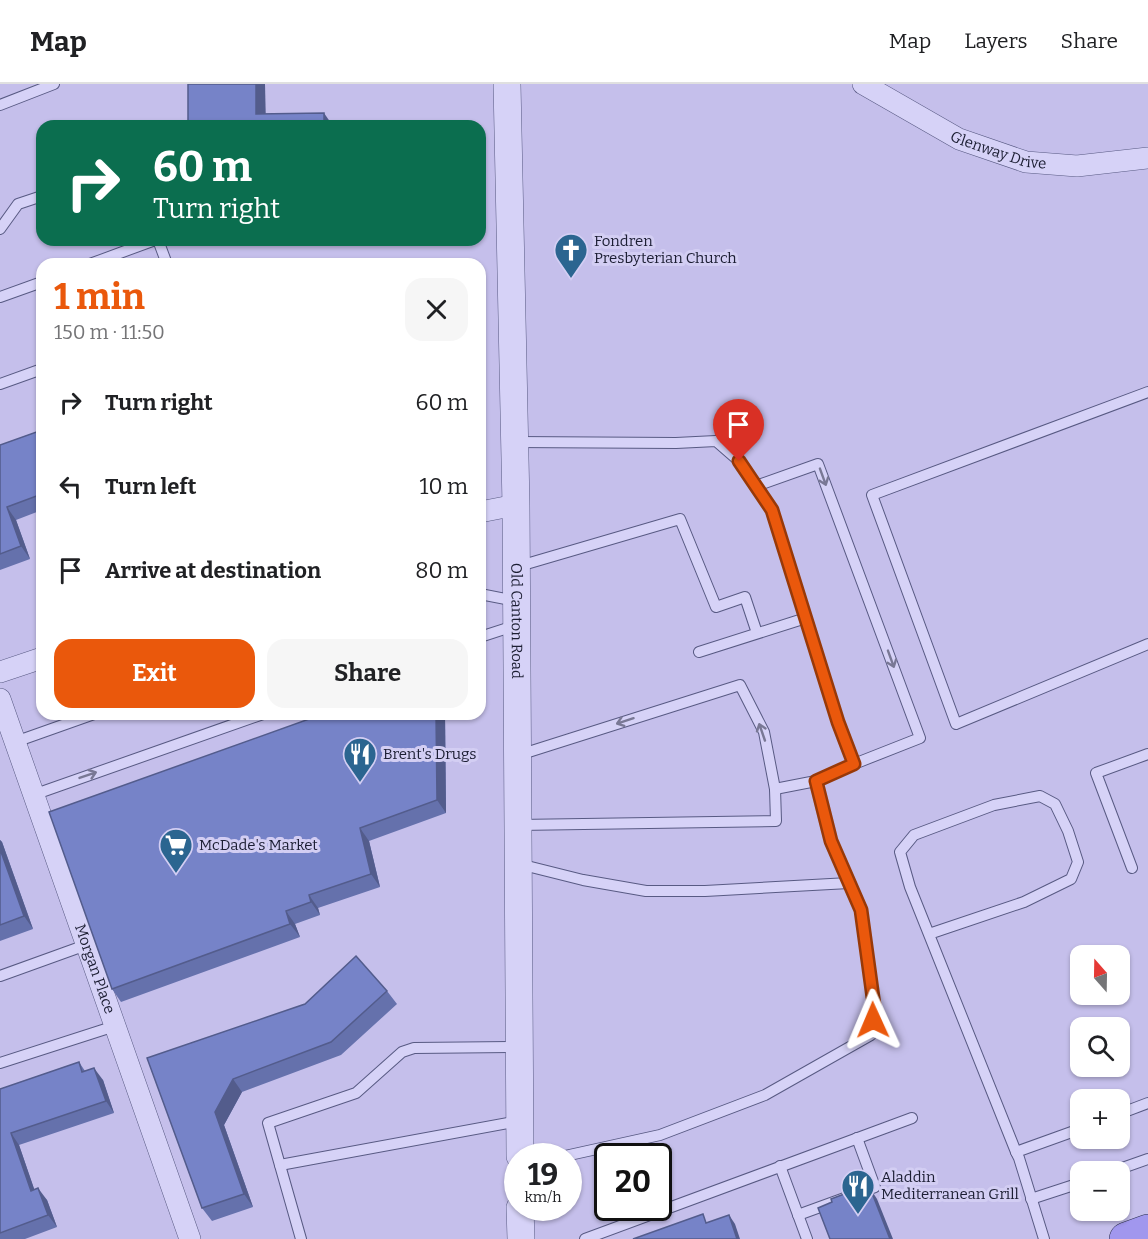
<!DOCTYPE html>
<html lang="en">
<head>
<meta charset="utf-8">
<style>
	body { margin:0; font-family:Bitter,serif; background:#f6f6f6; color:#202124; height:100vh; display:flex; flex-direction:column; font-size:22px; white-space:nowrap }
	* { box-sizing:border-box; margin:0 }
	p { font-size:20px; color:#757577 }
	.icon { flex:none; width:33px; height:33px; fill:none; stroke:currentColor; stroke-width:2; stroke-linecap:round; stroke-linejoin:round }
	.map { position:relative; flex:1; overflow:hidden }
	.panel { position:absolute; left:36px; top:174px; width:450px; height:462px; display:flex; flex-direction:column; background:#fff; border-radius:18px; box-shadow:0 2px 4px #0004 }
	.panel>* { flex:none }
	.guide { position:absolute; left:36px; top:36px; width:450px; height:126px; border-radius:18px; box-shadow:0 2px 4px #0004; background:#0b6e4f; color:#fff; overflow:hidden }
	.needle { width:39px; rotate:340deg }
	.buttons { position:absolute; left:1070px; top:861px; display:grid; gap:12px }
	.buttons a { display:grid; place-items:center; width:60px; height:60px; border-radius:12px; background:#fff; box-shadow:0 2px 4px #0004; font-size:30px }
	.speed { position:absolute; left:504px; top:1059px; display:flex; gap:12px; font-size:30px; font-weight:700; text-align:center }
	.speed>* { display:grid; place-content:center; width:78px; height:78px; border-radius:50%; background:#fff; box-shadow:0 2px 4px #0004; line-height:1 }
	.speed small { font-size:15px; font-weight:400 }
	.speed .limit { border:3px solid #111; border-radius:9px; background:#fff; color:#111 }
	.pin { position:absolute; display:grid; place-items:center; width:51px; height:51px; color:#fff; margin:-62px -26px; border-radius:50% 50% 50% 0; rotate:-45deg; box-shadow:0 0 6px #0007 }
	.pin .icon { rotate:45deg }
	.me { position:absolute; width:66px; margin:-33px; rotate:359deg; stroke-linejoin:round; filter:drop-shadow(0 0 4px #0008) }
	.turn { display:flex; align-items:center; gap:21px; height:126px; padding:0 18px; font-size:27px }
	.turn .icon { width:78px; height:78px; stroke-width:2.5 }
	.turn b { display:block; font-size:42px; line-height:51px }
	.round { display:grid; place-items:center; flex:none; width:63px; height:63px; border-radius:18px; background:#f6f6f6 }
	.headline { display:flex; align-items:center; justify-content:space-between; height:102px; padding:0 18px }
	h1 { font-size:36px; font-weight:700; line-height:45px; color:#ea580c }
	.primary-button { display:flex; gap:12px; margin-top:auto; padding:12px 18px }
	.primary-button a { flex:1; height:69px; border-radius:18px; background:#ea580c; color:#fff; font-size:24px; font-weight:700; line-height:69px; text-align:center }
	.primary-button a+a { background:#f6f6f6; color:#202124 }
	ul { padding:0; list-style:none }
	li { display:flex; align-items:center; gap:18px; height:84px; padding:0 18px }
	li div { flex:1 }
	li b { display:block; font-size:22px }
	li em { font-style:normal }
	header { display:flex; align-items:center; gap:36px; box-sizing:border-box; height:84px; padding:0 30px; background:#fff; border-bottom:2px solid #e0e0e0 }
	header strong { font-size:28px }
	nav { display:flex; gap:33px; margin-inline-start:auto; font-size:21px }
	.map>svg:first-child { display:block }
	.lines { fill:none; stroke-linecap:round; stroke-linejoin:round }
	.service-casing { stroke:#585a83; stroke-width:12 }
	.minor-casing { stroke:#585a83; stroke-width:22 }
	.tertiary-casing { stroke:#585a83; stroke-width:28 }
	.primary-casing { stroke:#2d3151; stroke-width:34 }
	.service { stroke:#d6d2f7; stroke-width:10 }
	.minor { stroke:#d6d2f7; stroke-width:21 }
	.tertiary { stroke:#d6d2f7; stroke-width:27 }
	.primary { stroke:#a197ee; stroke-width:33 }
	.wall { fill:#6571ac }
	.shaded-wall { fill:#535c8c }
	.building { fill:#7683c8; stroke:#535c8c; stroke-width:1.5 }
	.oneway { stroke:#797895 }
	.route-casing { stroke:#983908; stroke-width:15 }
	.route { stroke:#ea580c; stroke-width:10 }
	.labels { text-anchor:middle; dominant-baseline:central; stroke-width:6; stroke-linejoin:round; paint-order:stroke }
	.street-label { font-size:15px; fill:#1c1e33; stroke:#d3cef3 }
	.poi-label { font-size:15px; fill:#1c1e33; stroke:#d3cef3; text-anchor:start }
</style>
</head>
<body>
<header>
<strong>Map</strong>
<nav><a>Map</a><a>Layers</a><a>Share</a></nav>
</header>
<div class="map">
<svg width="1148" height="1155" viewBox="0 0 1148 1155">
	<rect width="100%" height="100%" fill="#c5bfeb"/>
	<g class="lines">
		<defs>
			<g id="service">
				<path d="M 0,21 L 54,0"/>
				<path d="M 0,145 L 18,120 L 42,112"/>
				<path d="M 158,156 L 167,180"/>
				<path d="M 90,180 L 155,156"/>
				<path d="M 0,213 L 42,198"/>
				<path d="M 0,300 L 42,285"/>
				<path d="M 1148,308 L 872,411 L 956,640 L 1148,560"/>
				<path d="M 515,358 L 676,359 L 716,357 L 739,377 L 772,426 L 838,638 L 854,680 L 816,697 L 831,757 L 861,826 L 874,921 L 871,951 L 765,1011 L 660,1051 L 565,1072"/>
				<path d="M 756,402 L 818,380 L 920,654 L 854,680"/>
				<path d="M 516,483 L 680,435 L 716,523 L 745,513 L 757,549"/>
				<path d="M 480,510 L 516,517"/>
				<path d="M 480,553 L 517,541"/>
				<path d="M 699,568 L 806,534"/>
				<path d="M 15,658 L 94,630"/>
				<path d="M 775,705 L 816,697"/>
				<path d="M 33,711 L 263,630"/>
				<path d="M 518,741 L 776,737 L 775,705 L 764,648 L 740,601 L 519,671"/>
				<path d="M 519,780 L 583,796 L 646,807 L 705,807 L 849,799"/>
				<path d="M 1132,784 L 1096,689 L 1148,670"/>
				<path d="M 929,850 L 1024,818 L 1071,795 L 1078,778 L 1068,747 L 1055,720 L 1040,712 L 994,721 L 914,751 L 900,768 L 910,803 L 1016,1068 L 1019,1074 L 1044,1155"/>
				<path d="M 0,892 L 86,861"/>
				<path d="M 0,979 L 115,942"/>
				<path d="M 1119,1030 L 1148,1019"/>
				<path d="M 1016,1068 L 1080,1045"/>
				<path d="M 520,1070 L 551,1072"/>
				<path d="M 280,1081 L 519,1037"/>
				<path d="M 780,1082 L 807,1155"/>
				<path d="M 1111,1088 L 1148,1075"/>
				<path d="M 1031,1115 L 1080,1099"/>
				<path d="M 798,1131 L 875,1103 L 857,1054"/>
				<path d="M 301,1155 L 268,1039 L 356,1009 L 402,968 L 414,964 L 519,963"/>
				<path d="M 585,1155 L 912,1034"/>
			</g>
			<g id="minor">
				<path id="s1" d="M 863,0 L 959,55 L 1026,78 L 1077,82 L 1148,74"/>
				<path d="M 480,428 L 516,421"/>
				<path d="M 0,588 L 42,574"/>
				<path id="s2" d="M 0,615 L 190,1155"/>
			</g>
			<g id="tertiary">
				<path id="s3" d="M 507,0 L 516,421 L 520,1072"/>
				<path d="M 520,1124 L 521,1155"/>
			</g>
			<path id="primary" d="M 1126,1155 L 1148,1147"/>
		</defs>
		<use href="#service" class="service-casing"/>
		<use href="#minor" class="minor-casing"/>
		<use href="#tertiary" class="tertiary-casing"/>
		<use href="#primary" class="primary-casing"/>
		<use href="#service" class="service"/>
		<use href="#minor" class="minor"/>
		<use href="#tertiary" class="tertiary"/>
		<use href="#primary" class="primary"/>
	</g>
	<g class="wall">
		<path d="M 42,346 L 42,426 L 16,436 L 30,475 L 0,486 L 0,361 Z"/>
		<path d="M 323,630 L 445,630 L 446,729 L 369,757 L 380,803 L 318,824 L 320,831 L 295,840 L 300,853 L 121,918 L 112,905 Z"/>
		<path d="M 0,756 L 2,758 L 33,845 L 0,857 Z"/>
		<path d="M 387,907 L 397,920 L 341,971 L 242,1008 L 224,1041 L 253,1123 L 212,1137 L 202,1124 L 147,974 Z"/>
		<path d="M 79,978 L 85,987 L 103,996 L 114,1029 L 19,1061 L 34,1105 L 47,1116 L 57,1143 L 25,1155 L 0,1155 L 0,1005 Z"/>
	</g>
	<g class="shaded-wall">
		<path d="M 256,0 L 265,0 L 266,42 L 256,30 Z"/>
		<path d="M 324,29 L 333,42 L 324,42 Z"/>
		<path d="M 7,423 L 16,436 L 30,475 L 21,462 Z"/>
		<path d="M 436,630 L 445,630 L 446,729 L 437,716 Z"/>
		<path d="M 360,744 L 369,757 L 380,803 L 371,790 Z"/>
		<path d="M 0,756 L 2,758 L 33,845 L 24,832 L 0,765 Z"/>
		<path d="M 309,811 L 318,824 L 320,831 L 311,818 Z"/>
		<path d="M 286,827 L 295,840 L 300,853 L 290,840 Z"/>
		<path d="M 94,984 L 103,996 L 114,1029 L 106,1017 Z"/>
		<path d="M 233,995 L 242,1008 L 224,1041 L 253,1123 L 244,1110 L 215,1028 Z"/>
		<path d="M 11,1049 L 19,1061 L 39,1119 L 31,1107 Z"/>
		<path d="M 38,1104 L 47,1116 L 57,1143 L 48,1131 Z"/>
		<path d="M 870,1104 L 877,1115 L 893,1155 L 890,1155 Z"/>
		<path d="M 729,1131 L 735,1140 L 740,1155 L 737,1155 Z"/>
	</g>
	<g class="building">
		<path d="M 188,0 L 256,0 L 256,30 L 324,29 L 324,42 L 188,42 Z"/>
		<path d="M 42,346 L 42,410 L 7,423 L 21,462 L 0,470 L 0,361 Z"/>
		<path d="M 323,630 L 436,630 L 437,716 L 360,744 L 371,790 L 309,811 L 311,818 L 286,827 L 290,840 L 112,905 L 49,728 Z"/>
		<path d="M 0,765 L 24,832 L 0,841 Z"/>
		<path d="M 356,872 L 387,907 L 331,958 L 233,995 L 215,1028 L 244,1110 L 202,1124 L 147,974 L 305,920 Z"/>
		<path d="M 79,978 L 82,988 L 94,984 L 106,1017 L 11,1049 L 31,1107 L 38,1104 L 48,1131 L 0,1149 L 0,1005 Z"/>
		<path d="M 860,1104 L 861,1108 L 870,1104 L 890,1155 L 830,1155 L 818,1124 L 832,1118 L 831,1115 Z"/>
		<path d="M 703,1130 L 706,1139 L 729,1131 L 737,1155 L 633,1155 Z"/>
	</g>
	<defs><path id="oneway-shaft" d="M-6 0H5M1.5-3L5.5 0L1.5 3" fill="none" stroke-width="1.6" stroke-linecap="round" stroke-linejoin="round" transform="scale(1.5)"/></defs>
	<g class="oneway">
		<use href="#oneway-shaft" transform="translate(823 393) rotate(70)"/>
		<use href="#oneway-shaft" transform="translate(891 575) rotate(70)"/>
		<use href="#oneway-shaft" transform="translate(625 637) rotate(162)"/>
		<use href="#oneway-shaft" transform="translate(762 648) rotate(-109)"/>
		<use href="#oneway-shaft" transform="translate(88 691) rotate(-19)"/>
	</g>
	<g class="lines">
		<defs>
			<path id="route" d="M 739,377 L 772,426 L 838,638 L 854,680 L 816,697 L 831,757 L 861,826 L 874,921 L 873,936"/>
		</defs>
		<use href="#route" class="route-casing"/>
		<use href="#route" class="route"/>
	</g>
	<defs>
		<symbol id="church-pin" viewBox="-11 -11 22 30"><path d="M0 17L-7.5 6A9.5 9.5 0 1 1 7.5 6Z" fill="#2b6590" stroke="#d3cef3"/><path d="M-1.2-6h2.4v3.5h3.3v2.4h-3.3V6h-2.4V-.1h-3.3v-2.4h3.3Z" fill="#fff"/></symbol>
		<symbol id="restaurant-pin" viewBox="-11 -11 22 30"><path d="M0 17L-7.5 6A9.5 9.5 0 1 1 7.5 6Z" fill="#2b6590" stroke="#d3cef3"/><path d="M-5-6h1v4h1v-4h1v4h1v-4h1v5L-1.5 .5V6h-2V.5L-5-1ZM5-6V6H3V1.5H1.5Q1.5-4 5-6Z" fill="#fff"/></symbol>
		<symbol id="supermarket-pin" viewBox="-11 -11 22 30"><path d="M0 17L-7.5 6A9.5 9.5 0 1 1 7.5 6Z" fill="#2b6590" stroke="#d3cef3"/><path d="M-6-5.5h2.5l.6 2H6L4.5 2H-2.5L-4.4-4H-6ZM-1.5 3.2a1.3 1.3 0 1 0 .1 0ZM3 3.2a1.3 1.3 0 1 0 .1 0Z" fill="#fff"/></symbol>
	</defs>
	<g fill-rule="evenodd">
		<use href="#church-pin" x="552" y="147" width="38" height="52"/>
		<use href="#restaurant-pin" x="341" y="651" width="38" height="52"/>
		<use href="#supermarket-pin" x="157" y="742" width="38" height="52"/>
		<use href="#restaurant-pin" x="839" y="1083" width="38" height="52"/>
	</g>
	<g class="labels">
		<g class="street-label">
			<text stroke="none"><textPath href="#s1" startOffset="152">Glenway Drive</textPath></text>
			<text stroke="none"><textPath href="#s3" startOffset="537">Old Canton Road</textPath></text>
			<text stroke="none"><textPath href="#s2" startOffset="286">Morgan Place</textPath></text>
		</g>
		<g class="poi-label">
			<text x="594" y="157">Fondren<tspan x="594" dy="17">Presbyterian Church</tspan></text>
			<text x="383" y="670">Brent's Drugs</text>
			<text x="199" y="761">McDade's Market</text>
			<text x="881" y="1093">Aladdin<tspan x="881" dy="17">Mediterranean Grill</tspan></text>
		</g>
	</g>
</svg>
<div class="buttons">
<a><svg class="needle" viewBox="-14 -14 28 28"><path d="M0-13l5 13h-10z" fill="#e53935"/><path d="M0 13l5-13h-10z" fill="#757577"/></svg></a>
<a><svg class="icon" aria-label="search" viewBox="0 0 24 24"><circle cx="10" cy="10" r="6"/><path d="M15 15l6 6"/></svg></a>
<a>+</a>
<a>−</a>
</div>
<div class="speed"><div>19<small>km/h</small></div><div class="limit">20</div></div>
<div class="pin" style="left:739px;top:377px;background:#d93025"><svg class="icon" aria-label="arrive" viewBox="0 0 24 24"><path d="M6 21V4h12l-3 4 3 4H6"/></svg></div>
<svg class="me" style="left:873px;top:936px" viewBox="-20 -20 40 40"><path d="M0-17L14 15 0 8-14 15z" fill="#ea580c" stroke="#fff" stroke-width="4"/></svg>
<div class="guide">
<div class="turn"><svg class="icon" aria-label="right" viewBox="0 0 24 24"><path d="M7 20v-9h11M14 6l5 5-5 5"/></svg><div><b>60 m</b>Turn right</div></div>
</div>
<section class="panel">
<div class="headline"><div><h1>1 min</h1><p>150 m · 11:50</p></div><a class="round"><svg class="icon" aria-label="close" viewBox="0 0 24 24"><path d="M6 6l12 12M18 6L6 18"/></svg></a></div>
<ul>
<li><svg class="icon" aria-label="right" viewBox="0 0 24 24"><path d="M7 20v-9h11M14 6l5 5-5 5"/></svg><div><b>Turn right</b></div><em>60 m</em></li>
<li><svg class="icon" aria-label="left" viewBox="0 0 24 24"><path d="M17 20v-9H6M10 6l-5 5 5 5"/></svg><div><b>Turn left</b></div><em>10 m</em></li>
<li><svg class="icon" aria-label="arrive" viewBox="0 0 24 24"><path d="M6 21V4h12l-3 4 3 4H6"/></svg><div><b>Arrive at destination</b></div><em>80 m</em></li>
</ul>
<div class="primary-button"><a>Exit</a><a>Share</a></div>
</section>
</div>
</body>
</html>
